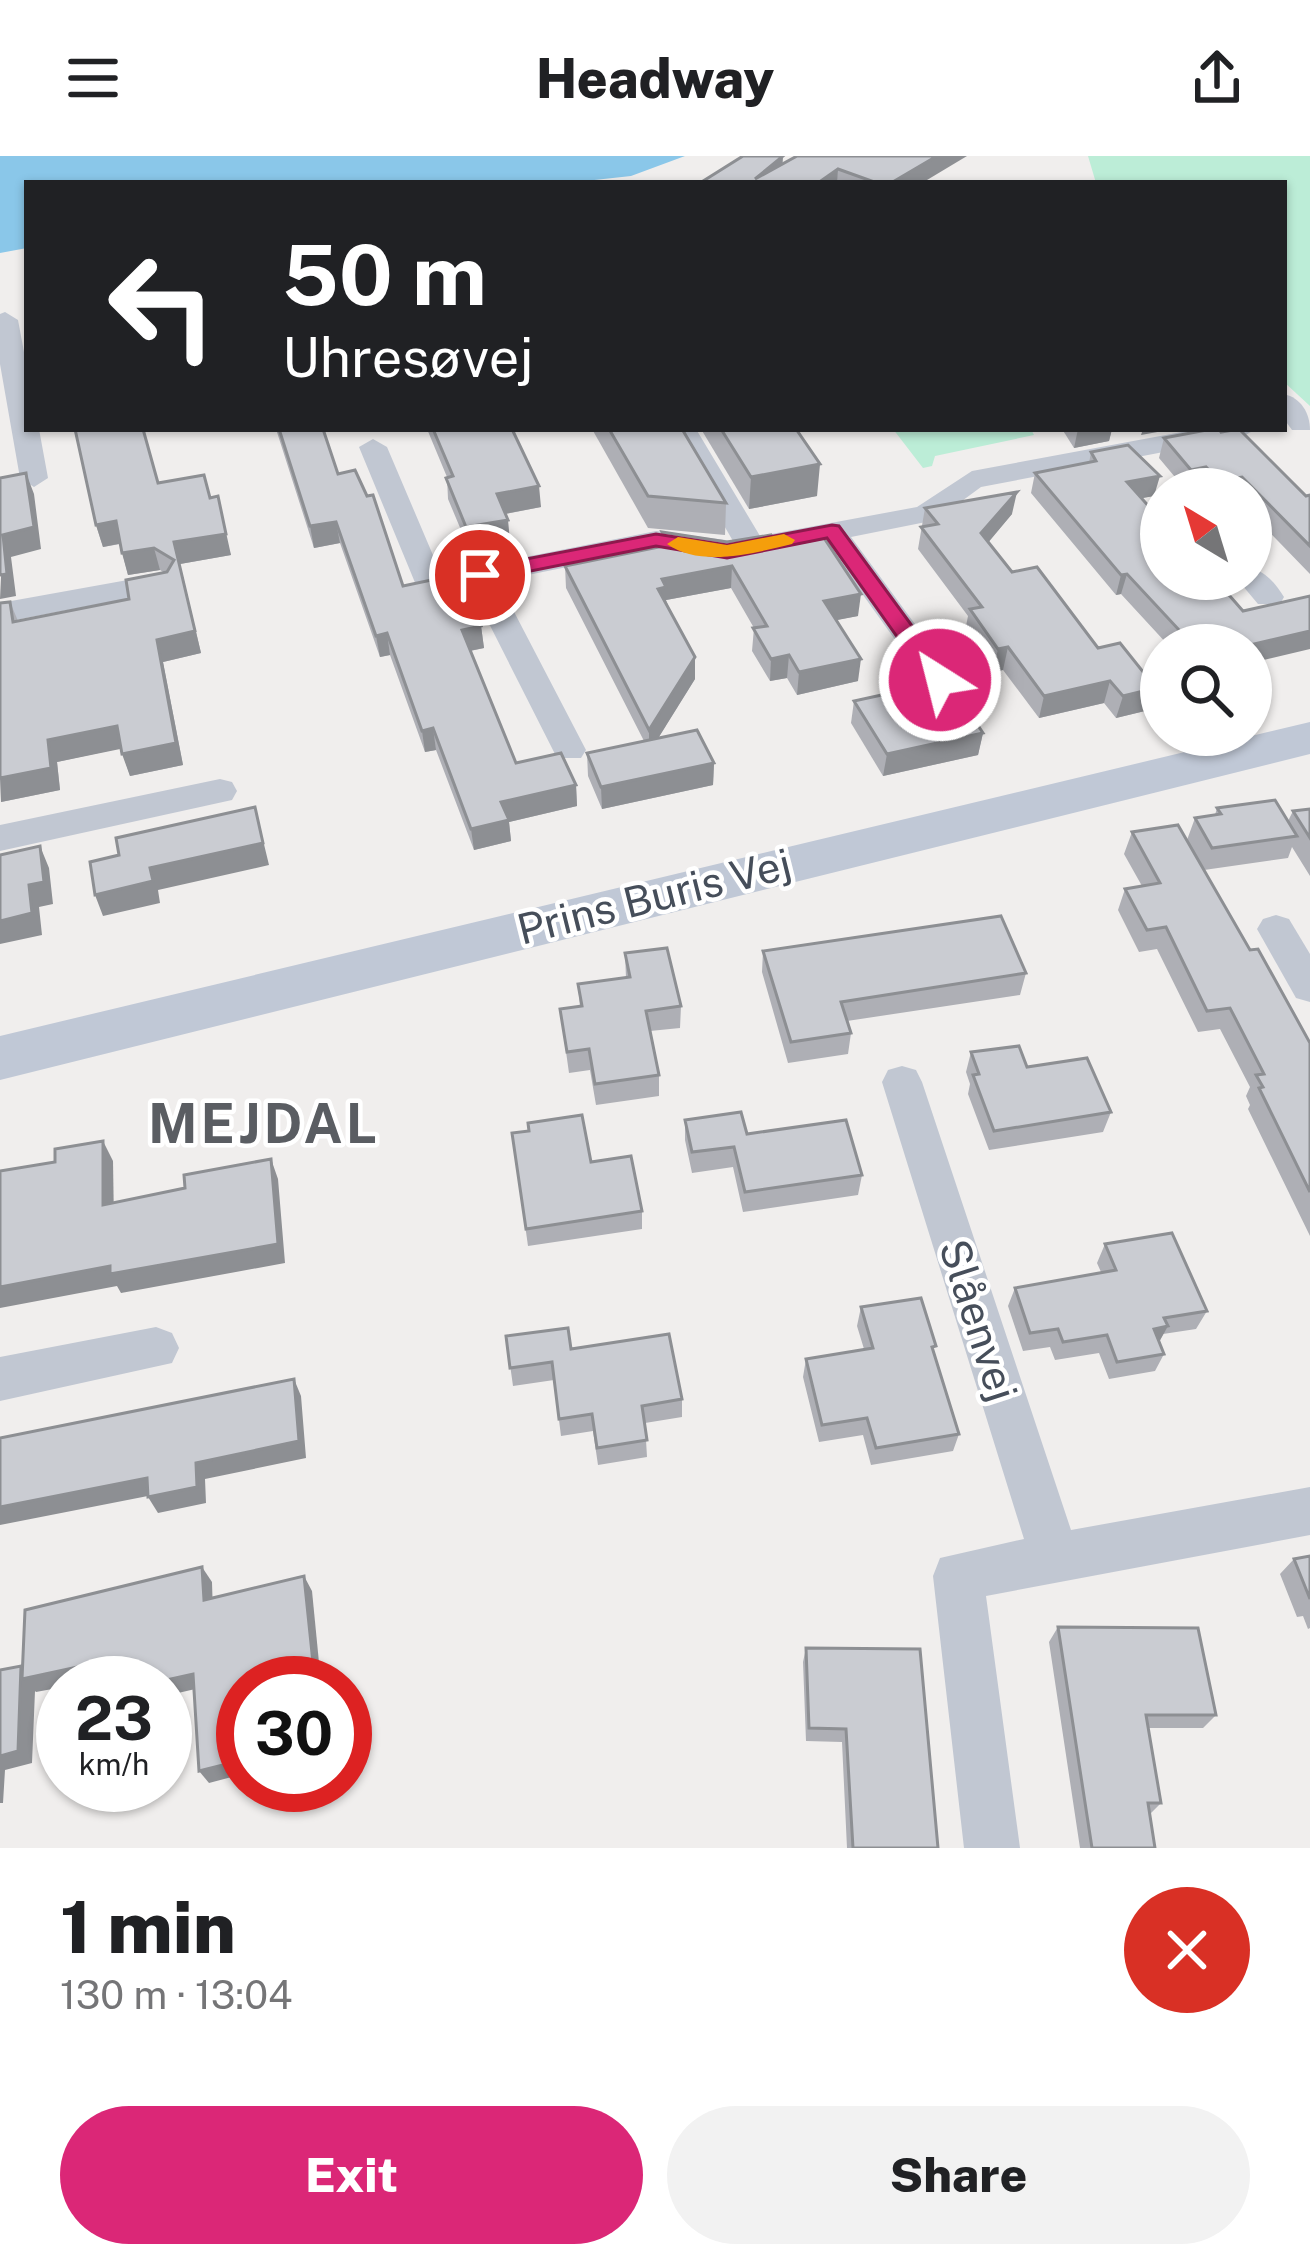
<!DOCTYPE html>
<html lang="en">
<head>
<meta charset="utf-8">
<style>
	body { margin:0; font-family:"Public Sans",sans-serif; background:#f2f2f2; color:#202124; height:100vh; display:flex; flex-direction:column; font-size:45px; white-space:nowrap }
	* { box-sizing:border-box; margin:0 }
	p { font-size:39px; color:#757577 }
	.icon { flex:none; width:66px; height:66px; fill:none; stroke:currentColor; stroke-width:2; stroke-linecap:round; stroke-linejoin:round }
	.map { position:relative; height:1692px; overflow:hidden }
	.panel { display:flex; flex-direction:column; background:#fff; flex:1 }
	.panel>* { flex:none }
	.hud { position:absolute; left:24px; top:24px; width:1263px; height:252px; border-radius:0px; box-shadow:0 3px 9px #0004; background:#202124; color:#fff; overflow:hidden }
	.needle { width:78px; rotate:322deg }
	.fabs { position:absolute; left:1140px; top:312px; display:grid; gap:24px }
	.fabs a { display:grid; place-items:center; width:132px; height:132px; border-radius:50%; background:#fff; box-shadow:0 3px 9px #0004; font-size:60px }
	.speed { position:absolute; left:36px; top:1500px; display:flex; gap:24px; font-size:60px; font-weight:700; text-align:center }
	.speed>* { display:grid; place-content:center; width:156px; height:156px; border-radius:50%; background:#fff; box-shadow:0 3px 9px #0004; line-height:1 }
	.speed small { font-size:30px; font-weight:400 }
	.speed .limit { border:18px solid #d22; background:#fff; color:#111 }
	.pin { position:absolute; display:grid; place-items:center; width:102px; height:102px; color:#fff; margin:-51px; border:6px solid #fff; border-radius:50%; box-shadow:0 3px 12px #0007 }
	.me { position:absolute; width:132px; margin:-66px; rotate:324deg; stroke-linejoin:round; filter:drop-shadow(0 0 9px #0008) }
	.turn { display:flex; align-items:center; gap:42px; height:252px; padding:0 60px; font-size:54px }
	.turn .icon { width:156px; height:156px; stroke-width:2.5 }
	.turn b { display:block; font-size:84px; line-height:102px }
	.round { display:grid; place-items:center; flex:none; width:126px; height:126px; border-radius:63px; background:#f2f2f2 }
	.headline { display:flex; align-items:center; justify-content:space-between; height:204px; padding:0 60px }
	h1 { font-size:72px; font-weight:800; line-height:90px }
	.button { display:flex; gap:24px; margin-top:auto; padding:24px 60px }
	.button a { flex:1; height:138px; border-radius:72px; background:#db2777; color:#fff; font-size:48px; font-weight:800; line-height:138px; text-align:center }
	.button a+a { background:#f2f2f2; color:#202124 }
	header { display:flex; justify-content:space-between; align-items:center; height:156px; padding:0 60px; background:#fff; font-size:54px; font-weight:800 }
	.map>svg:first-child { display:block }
	.green { fill:#bcedd7 }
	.water { fill:#8ac7e9 }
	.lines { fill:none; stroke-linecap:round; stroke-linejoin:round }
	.street { fill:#c1c7d2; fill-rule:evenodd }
	.secondary { fill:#c0c8d6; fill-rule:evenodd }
	.wall { fill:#aeafb5 }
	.shaded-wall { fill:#8d8f93 }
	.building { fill:#caccd2; stroke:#8d8f93; stroke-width:3 }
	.route { fill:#db2777; stroke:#8e194d; stroke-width:3 }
	.slow { fill:#f59e0b }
	.labels { text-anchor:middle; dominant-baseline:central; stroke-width:9; stroke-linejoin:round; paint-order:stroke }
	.street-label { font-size:42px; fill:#464e5a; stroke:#fff }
	.district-label { font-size:54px; font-weight:bold; letter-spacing:3px; fill:#5a5d62; stroke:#fff }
</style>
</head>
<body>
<header><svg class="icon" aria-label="menu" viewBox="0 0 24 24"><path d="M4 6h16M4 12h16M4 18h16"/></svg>Headway<svg class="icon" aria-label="share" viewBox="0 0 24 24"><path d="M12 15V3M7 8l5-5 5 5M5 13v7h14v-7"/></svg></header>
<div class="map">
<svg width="1310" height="1692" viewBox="0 0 1310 1692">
	<rect width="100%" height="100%" fill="#f0eeed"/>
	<g class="green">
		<path d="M 1088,0 L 1310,0 L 1310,250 L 1284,226 L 1284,27 L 1096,27 Z"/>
		<path d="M 893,273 L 1031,273 L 1034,279 L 935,300 L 932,310 L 923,312 Z"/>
	</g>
	<path class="water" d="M 0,0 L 685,0 L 631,20 L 567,27 L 27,27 L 27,92 L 0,97 Z"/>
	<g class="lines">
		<g class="street">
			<path d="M 5,156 L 18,164 L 27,212 L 27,273 L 39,273 L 48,322 L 34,331 L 20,322 L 0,208 L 0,158 Z"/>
			<path d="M 1284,238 C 1301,242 1310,257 1310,274 L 1292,274 L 1284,263 Z"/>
			<path d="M 668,273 L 696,273 L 760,380 L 917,351 L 972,315 L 1198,273 L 1256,273 L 1242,281 L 981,331 L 936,364 L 851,381 L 956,524 L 951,531 L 929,531 L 825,386 L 727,404 L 656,393 L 498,425 L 586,594 L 581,602 L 557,602 L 470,430 L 431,438 L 416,429 L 359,291 L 373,283 L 387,291 L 441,418 L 656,375 L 733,385 Z"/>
			<path d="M 1251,412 C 1266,416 1276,428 1284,441 L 1280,448 L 1258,448 L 1237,423 L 1251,423 Z"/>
			<path d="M 161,418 L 176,427 L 172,434 L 0,467 L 0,447 Z"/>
			<path d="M 220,623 L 232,626 L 237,635 L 232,644 L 0,695 L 0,669 Z"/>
			<path d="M 1276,759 L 1289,763 L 1310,798 L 1310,846 L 1296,842 L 1257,773 L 1263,763 Z"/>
			<path d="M 902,910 L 916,914 L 922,926 L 1071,1374 L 1310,1331 L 1310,1379 L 986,1440 L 1020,1692 L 964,1692 L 933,1420 L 940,1402 L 1024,1383 L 882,926 L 888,914 Z"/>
			<path d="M 156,1171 L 172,1177 L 179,1192 L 172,1207 L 0,1245 L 0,1201 Z"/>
		</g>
		<path class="secondary" d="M 1310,566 L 1310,598 L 0,924 L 0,880 Z"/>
	</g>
	<g class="wall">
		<path d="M 797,0 L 922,27 L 700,27 L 783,8 Z"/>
		<path d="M 276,273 L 323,273 L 338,318 L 403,430 L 481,470 L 484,492 L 470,495 L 516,607 L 576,629 L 577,650 L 509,666 L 511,685 L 474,694 L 436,594 L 425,596 L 390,499 L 380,501 L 340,387 L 314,392 Z"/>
		<path d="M 427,273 L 512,273 L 541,351 L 505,358 L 510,385 L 469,393 L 448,343 L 447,321 Z"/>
		<path d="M 592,273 L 682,273 L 726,347 L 725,379 L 648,372 Z"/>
		<path d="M 701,273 L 799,273 L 817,340 L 749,353 Z"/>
		<path d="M 1062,273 L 1112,273 L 1109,285 L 1074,292 Z"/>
		<path d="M 1221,276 L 1306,340 L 1310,339 L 1310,418 L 1251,357 L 1251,333 L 1202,333 L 1200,330 L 1185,333 L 1159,302 L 1164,282 Z"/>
		<path d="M 1091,296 L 1154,340 L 1141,342 L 1243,455 L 1251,489 L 1168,489 L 1121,438 L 1116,439 L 1031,337 L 1035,317 L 1089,307 Z"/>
		<path d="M 158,327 L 210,342 L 231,399 L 180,408 L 201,497 L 163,506 L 183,609 L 130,620 L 121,592 L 57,606 L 60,634 L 1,646 L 0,447 L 10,446 L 18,465 L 129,443 L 165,417 L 160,414 L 128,419 L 120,388 L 103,391 L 96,369 Z"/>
		<path d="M 925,352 L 1012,358 L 988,386 L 1012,416 L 1098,492 L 1149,554 L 1116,562 L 1104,547 L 1039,562 L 1003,514 L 993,516 L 965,475 L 968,460 L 918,393 Z"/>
		<path d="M 662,376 L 727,386 L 778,391 L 858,460 L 836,464 L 858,525 L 797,539 L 787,522 L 770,525 L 752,495 L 754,472 L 731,432 L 666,444 L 695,523 L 658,582 L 714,607 L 713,629 L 602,653 L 588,620 L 587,597 L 644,585 L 566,432 L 565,410 L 662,390 Z"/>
		<path d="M 854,545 L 983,577 L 978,599 L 883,620 L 851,567 Z"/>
		<path d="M 1217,652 L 1288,665 L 1293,655 L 1310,653 L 1310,720 L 1292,691 L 1288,702 L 1204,714 L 1250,794 L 1310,887 L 1310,1080 L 1248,953 L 1250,949 L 1246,940 L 1250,931 L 1220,873 L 1198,876 L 1157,793 L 1139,796 L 1118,754 L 1125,733 L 1142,730 L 1124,698 L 1132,676 L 1187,684 L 1195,662 L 1215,659 Z"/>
		<path d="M 763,795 L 1026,817 L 1020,839 L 847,865 L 851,877 L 848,898 L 788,907 L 762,816 Z"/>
		<path d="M 625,797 L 681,850 L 680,872 L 650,875 L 659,919 L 659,940 L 596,949 L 590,914 L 569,917 L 560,853 L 580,851 L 578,828 L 626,822 Z"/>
		<path d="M 971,896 L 1111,956 L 1103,976 L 989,994 L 968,938 L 970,928 L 966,916 Z"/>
		<path d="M 685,964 L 747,978 L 862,1019 L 858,1039 L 743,1056 L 733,1011 L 692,1017 L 685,984 Z"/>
		<path d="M 512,977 L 642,1055 L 642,1073 L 528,1090 Z"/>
		<path d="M 1105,1088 L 1207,1155 L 1196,1173 L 1163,1178 L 1159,1186 L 1164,1198 L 1155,1215 L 1109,1223 L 1099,1197 L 1055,1204 L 1050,1191 L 1023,1195 L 1008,1150 L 1015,1132 L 1101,1116 L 1097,1107 Z"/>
		<path d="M 861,1151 L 934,1197 L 959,1278 L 953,1295 L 871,1309 L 863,1279 L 819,1286 L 803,1221 L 806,1203 L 864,1193 L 857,1170 Z"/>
		<path d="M 506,1180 L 571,1193 L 682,1243 L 682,1261 L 645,1267 L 647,1301 L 598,1309 L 593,1275 L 561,1280 L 554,1224 L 513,1230 Z"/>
		<path d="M 1310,1400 L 1310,1472 L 1308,1473 L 1303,1460 L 1297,1461 L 1280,1418 L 1294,1403 Z"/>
		<path d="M 1058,1471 L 1216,1559 L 1203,1572 L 1148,1572 L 1161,1647 L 1150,1658 L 1155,1692 L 1080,1692 L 1049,1486 Z"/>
		<path d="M 806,1492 L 938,1692 L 847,1692 L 842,1586 L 806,1585 L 803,1506 Z"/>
	</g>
	<g class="shaded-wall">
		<path d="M 783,0 L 782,20 L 755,23 Z"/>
		<path d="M 937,0 L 967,0 L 922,27 L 891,27 Z"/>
		<path d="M 838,13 L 837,27 L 818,27 Z"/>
		<path d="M 1078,273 L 1112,273 L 1109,285 L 1074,292 Z"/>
		<path d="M 1143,273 L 1174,273 L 1141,279 Z"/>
		<path d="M 820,308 L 817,340 L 749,353 L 751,321 Z"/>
		<path d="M 1206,311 L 1200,330 L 1186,333 L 1191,314 Z"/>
		<path d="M 26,317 L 34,338 L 41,393 L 11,401 L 16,440 L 0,443 L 3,379 Z"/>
		<path d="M 1160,320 L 1154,340 L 1121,346 L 1127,326 Z"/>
		<path d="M 1242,321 L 1238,333 L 1217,333 L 1219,325 Z"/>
		<path d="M 539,330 L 541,351 L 499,359 L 497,338 Z"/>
		<path d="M 1017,336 L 1012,358 L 977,400 L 981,377 Z"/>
		<path d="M 218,340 L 231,399 L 180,408 L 201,497 L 163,506 L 183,609 L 130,620 L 122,598 L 157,484 L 195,475 L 174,386 Z"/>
		<path d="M 508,364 L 510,385 L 469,393 L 466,371 Z"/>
		<path d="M 116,365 L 123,387 L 103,391 L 96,369 Z"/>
		<path d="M 336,366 L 340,387 L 314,392 L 310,370 Z"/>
		<path d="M 154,392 L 160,414 L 128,419 L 122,397 Z"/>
		<path d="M 732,410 L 731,432 L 666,444 L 666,453 L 658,433 L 662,423 Z"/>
		<path d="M 1127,418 L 1121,438 L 1116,439 L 1121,419 Z"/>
		<path d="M 861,438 L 858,460 L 822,467 L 824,445 Z"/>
		<path d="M 481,470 L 484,492 L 464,496 L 462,474 Z"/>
		<path d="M 1310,475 L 1310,493 L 1251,507 L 1250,489 Z"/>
		<path d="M 387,477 L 390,499 L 380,501 L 376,480 Z"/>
		<path d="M 1008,491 L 1003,514 L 993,516 L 998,493 Z"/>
		<path d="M 789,499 L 787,522 L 770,525 L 771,503 Z"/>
		<path d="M 695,501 L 695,523 L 649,597 L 649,574 Z"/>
		<path d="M 861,503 L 858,525 L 797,539 L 799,516 Z"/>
		<path d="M 1110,525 L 1104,547 L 1039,562 L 1044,540 Z"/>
		<path d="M 1156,532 L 1149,554 L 1116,562 L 1123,540 Z"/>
		<path d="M 117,570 L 125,592 L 57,606 L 60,634 L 1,646 L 0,622 L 48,584 Z"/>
		<path d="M 433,572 L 436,594 L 425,596 L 422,575 Z"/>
		<path d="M 983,577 L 978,599 L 883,620 L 887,598 Z"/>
		<path d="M 714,607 L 713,629 L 602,653 L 601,631 Z"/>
		<path d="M 576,629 L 577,650 L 509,666 L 511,685 L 474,694 L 471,673 L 501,646 Z"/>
		<path d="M 255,651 L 269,709 L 158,734 L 160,747 L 103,760 L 95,739 L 150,712 Z"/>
		<path d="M 40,690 L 49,712 L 53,748 L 39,751 L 42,779 L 0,788 L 0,765 L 29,729 Z"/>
		<path d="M 103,985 L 113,1005 L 114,1068 L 103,1049 Z"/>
		<path d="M 271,1003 L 278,1023 L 285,1107 L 121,1137 L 117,1130 L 0,1152 L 0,1131 Z"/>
		<path d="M 1168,1170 L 1158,1188 L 1154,1173 Z"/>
		<path d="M 294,1223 L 301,1240 L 306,1302 L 205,1323 L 206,1347 L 158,1357 L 148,1341 L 196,1307 Z"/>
		<path d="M 147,1322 L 158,1338 L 0,1369 L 0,1351 Z"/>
		<path d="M 202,1411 L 212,1426 L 213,1459 L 204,1444 Z"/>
		<path d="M 304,1420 L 312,1435 L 321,1527 L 310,1527 Z"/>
		<path d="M 114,1503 L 126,1517 L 79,1527 L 63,1527 L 63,1531 L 36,1536 L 35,1535 L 32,1607 L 5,1614 L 3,1647 L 0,1647 L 0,1600 L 21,1510 Z"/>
		<path d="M 193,1518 L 204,1531 L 165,1540 L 165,1527 L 153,1527 Z"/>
		<path d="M 243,1604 L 243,1618 L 209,1627 L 199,1615 Z"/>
	</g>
	<g class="building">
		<path d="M 743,0 L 783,0 L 755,23 L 797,0 L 937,0 L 891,27 L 877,27 L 838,13 L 818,27 L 700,27 Z"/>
		<path d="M 75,273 L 143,273 L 158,327 L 204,319 L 210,342 L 218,340 L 226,378 L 174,386 L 195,475 L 157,484 L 176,587 L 122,598 L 117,570 L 48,584 L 51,612 L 0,622 L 0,447 L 10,446 L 13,466 L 129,443 L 126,424 L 167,416 L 174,404 L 154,392 L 122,397 L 116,365 L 96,369 Z"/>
		<path d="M 279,273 L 323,273 L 338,318 L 355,314 L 367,340 L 373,339 L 403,430 L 460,418 L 481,470 L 462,474 L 516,607 L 561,597 L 576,629 L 501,646 L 509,664 L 471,673 L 433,572 L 422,575 L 387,477 L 376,480 L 336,366 L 310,370 Z"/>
		<path d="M 433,273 L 512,273 L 539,330 L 497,338 L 508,364 L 466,371 L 446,322 L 453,320 Z"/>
		<path d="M 609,273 L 682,273 L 726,347 L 648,340 Z"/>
		<path d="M 721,273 L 796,273 L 820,308 L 751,321 Z"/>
		<path d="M 1212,273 L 1219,273 L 1221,276 L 1239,273 L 1306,340 L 1310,339 L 1310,390 L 1242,321 L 1219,325 L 1206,311 L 1191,314 L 1164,282 Z"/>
		<path d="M 1128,289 L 1160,320 L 1127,326 L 1161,364 L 1161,423 L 1215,423 L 1243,455 L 1310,440 L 1310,475 L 1250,489 L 1193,489 L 1127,418 L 1121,419 L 1035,317 L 1096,305 L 1091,296 Z"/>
		<path d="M 26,317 L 34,371 L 3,379 L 7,418 L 0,419 L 0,322 Z"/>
		<path d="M 1017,336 L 981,377 L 1012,416 L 1037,411 L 1098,492 L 1120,487 L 1156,532 L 1123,540 L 1110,525 L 1044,540 L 1008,491 L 998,493 L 970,453 L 982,451 L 921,371 L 938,368 L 925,352 Z"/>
		<path d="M 662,376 L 727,386 L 771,379 L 778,391 L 824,382 L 861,438 L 824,445 L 861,503 L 799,516 L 789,499 L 771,503 L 753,472 L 767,470 L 732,410 L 662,423 L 666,431 L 658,433 L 695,501 L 649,574 L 565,410 L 669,389 Z"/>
		<path d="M 953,532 L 983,577 L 887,598 L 854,545 L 900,535 L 905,543 Z"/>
		<path d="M 697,574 L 714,607 L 601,631 L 587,597 Z"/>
		<path d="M 1275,644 L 1297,680 L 1212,692 L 1195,662 L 1221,658 L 1217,652 Z"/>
		<path d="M 255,651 L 263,687 L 150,712 L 153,725 L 95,739 L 90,706 L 119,699 L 116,682 Z"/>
		<path d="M 1310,653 L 1310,682 L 1293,655 Z"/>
		<path d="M 1178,669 L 1250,794 L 1258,793 L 1310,887 L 1310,1036 L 1259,932 L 1263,931 L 1256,919 L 1264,918 L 1230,852 L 1207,855 L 1166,771 L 1147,774 L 1125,733 L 1160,727 L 1132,676 Z"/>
		<path d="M 40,690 L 44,726 L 29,729 L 32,757 L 0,765 L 0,699 Z"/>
		<path d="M 1001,760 L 1026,817 L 841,846 L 851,877 L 791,886 L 763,795 Z"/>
		<path d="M 667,792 L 681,850 L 646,855 L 659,919 L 595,928 L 589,893 L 567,896 L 560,853 L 582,850 L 578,828 L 630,821 L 625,797 Z"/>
		<path d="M 1019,890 L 1027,911 L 1087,902 L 1111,956 L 994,975 L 973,919 L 979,918 L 971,896 Z"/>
		<path d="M 741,956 L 747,978 L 846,964 L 862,1019 L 745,1036 L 734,991 L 692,996 L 685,964 Z"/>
		<path d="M 582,959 L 591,1006 L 631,1000 L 642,1055 L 526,1073 L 512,977 L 529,975 L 528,967 Z"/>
		<path d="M 103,985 L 103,1049 L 185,1032 L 184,1019 L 271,1003 L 278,1088 L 110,1118 L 110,1110 L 0,1131 L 0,1015 L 55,1006 L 55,993 Z"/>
		<path d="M 1172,1077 L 1207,1155 L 1164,1162 L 1168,1170 L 1154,1173 L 1164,1198 L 1117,1206 L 1107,1179 L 1063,1186 L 1058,1173 L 1030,1177 L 1015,1132 L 1116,1114 L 1105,1088 Z"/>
		<path d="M 921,1142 L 936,1190 L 932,1191 L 959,1278 L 876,1292 L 867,1262 L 822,1269 L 806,1203 L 873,1192 L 861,1151 Z"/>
		<path d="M 568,1172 L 571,1193 L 669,1178 L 682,1243 L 642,1250 L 647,1284 L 597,1292 L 592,1258 L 559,1263 L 552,1206 L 510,1212 L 506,1180 Z"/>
		<path d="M 294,1223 L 299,1285 L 196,1307 L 197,1331 L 148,1341 L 147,1322 L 0,1351 L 0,1282 Z"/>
		<path d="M 1310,1400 L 1310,1443 L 1294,1403 Z"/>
		<path d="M 202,1411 L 204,1444 L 304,1420 L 315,1526 L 243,1527 L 243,1604 L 199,1615 L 193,1518 L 153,1527 L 115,1527 L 114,1503 L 22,1523 L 25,1454 Z"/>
		<path d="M 1058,1471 L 1198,1472 L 1216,1559 L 1146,1559 L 1161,1647 L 1148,1647 L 1155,1692 L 1092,1692 Z"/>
		<path d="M 806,1492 L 920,1493 L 938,1692 L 853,1692 L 846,1573 L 809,1572 Z"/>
		<path d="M 21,1510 L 18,1595 L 0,1600 L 0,1514 Z"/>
	</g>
	<path class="route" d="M 832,369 L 839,370 L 948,519 L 948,530 L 932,530 L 827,382 L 727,402 L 656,390 L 480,425 L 469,419 L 480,412 L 656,378 L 727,389 Z"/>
	<path class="slow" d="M 784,378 L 795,384 L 792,388 C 755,397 700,412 667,388 L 678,381 L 727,389 Z"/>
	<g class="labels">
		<g class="street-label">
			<text transform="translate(654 740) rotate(-14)">Prins Buris Vej</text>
			<text transform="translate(979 1164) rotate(72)">Slåenvej</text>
		</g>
		<g class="district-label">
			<text x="264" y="967">MEJDAL</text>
		</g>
	</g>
</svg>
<div class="fabs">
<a><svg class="needle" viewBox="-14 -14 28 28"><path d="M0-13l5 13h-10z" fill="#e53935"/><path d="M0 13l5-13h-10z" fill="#757577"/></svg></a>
<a><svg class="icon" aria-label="search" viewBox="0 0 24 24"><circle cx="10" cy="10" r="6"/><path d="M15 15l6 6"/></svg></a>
</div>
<div class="speed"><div>23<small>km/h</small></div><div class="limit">30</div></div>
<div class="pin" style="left:480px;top:419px;background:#d93025"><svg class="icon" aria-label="arrive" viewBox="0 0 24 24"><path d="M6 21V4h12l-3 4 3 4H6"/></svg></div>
<svg class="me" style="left:940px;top:524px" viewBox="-20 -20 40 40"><circle r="17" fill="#db2777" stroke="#fff" stroke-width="3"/><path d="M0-11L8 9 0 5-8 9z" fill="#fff"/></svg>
<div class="hud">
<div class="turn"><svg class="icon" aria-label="left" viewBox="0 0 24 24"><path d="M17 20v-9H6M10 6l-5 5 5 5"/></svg><div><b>50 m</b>Uhresøvej</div></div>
</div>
</div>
<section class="panel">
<div class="headline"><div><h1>1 min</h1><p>130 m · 13:04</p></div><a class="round" style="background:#d93025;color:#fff"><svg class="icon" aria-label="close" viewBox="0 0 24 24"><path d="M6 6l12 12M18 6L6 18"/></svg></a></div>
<div class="button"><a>Exit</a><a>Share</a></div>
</section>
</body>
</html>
